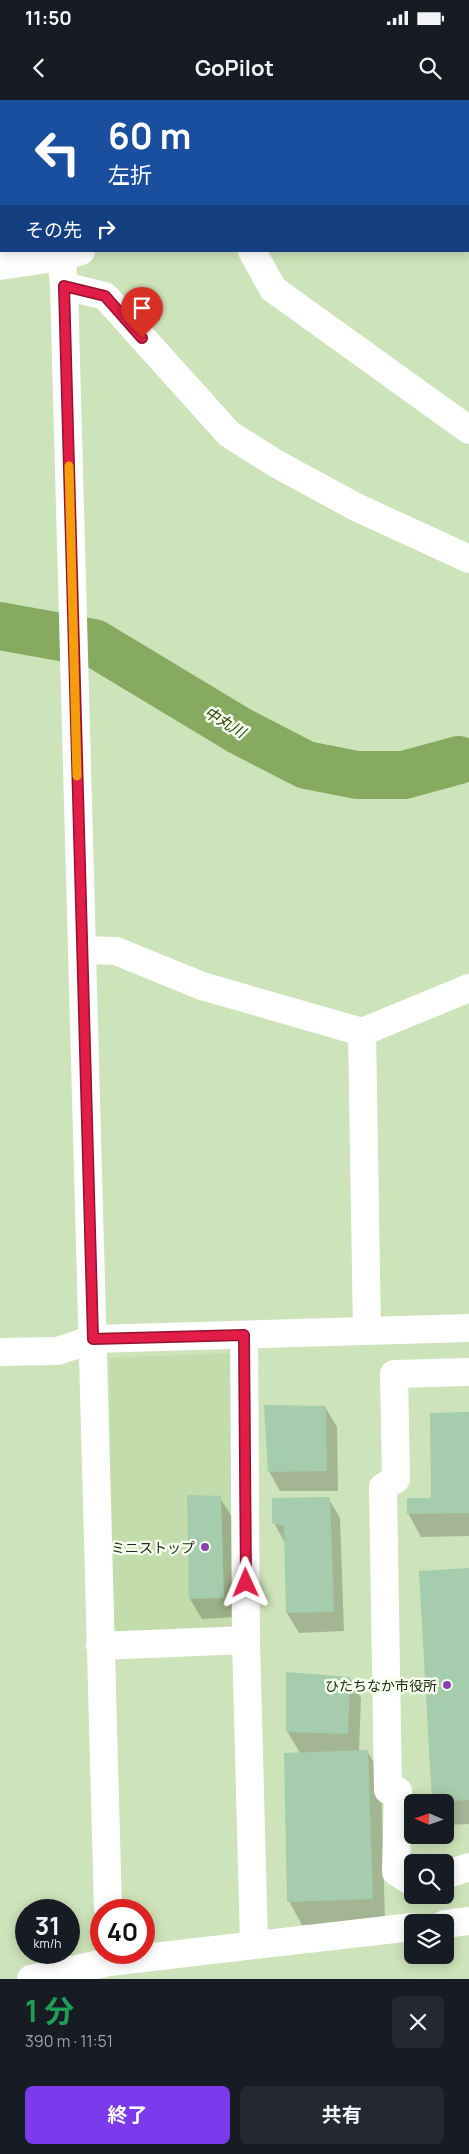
<!DOCTYPE html>
<html lang="ja">
<head>
<meta charset="utf-8">
<style>
	body { margin:0; font-family:Manrope,"Noto Sans JP",sans-serif; background:#242831; color:#f1f3f6; height:100vh; display:flex; flex-direction:column; font-size:19px; white-space:nowrap }
	* { box-sizing:border-box; margin:0 }
	p { font-size:16px; color:#9ea1a6 }
	.icon { flex:none; width:28px; height:28px; fill:none; stroke:currentColor; stroke-width:2; stroke-linecap:round; stroke-linejoin:round }
	.map { position:relative; height:1879px; overflow:hidden }
	.details { display:flex; flex-direction:column; background:#171b24; flex:1 }
	.details>* { flex:none }
	.banner { position:absolute; left:0px; top:0px; width:470px; height:152px; box-shadow:0 2px 12px #0003; background:#1a4fa0; color:#fff; overflow:hidden }
	.needle { width:32px; rotate:272deg }
	.controls { position:absolute; left:404px; top:1694px; display:grid; gap:10px }
	.controls a { display:grid; place-items:center; width:50px; height:50px; border-radius:8px; background:#171b24; box-shadow:0 2px 12px #0003; font-size:25px }
	.speed { position:absolute; left:15px; top:1799px; display:flex; gap:10px; font-size:25px; font-weight:700; text-align:center }
	.speed>* { display:grid; place-content:center; width:65px; height:65px; border-radius:50%; background:#171b24; box-shadow:0 2px 12px #0003; line-height:1 }
	.speed small { font-size:12px; font-weight:400 }
	.speed .limit { border:8px solid #d22; background:#fff; color:#111 }
	.pin { position:absolute; display:grid; place-items:center; width:42px; height:42px; color:#fff; margin:-51px -21px; border-radius:50% 50% 50% 0; rotate:-45deg; box-shadow:0 0 5px #0007 }
	.pin .icon { rotate:45deg }
	.me { position:absolute; width:55px; margin:-28px; rotate:359deg; stroke-linejoin:round; filter:drop-shadow(0 0 4px #0008) }
	.turn { display:flex; align-items:center; gap:18px; height:105px; padding:0 25px; font-size:22px }
	.turn .icon { width:65px; height:65px; stroke-width:2.5 }
	.turn b { display:block; font-size:35px; line-height:42px }
	.then { display:flex; align-items:center; height:48px; padding:0 25px; background:#0003; gap:10px; font-size:19px }
	.round { display:grid; place-items:center; flex:none; width:52px; height:52px; border-radius:8px; background:#242831 }
	.summary { display:flex; align-items:center; justify-content:space-between; height:85px; padding:0 25px }
	h1 { font-size:30px; font-weight:700; line-height:38px; color:#1e9e55 }
	.cta { display:flex; gap:10px; margin-top:auto; padding:10px 25px }
	.cta a { flex:1; height:58px; border-radius:8px; background:#7c3aed; color:#fff; font-size:20px; font-weight:700; line-height:58px; text-align:center }
	.cta a+a { background:#242831; color:#f1f3f6 }
	.status { display:flex; justify-content:space-between; align-items:center; height:35px; padding:0 25px; background:#171b24; direction:ltr }
	.status svg { height:14px; fill:currentColor }
	header { display:flex; justify-content:space-between; align-items:center; height:65px; padding:0 25px; background:#171b24; font-size:22px; font-weight:700 }
	.map>svg:first-child { display:block }
	.built { fill:#c2dcab }
	.shadow { fill:#0003 }
	.lines { fill:none; stroke-linecap:round; stroke-linejoin:round }
	.river { stroke:#86ab60; stroke-width:48 }
	.building { fill:#a5ccad }
	.minor { stroke:#fff; stroke-width:28 }
	.route-casing { stroke:#92132f; stroke-width:12 }
	.route { stroke:#e11d48; stroke-width:9 }
	.slow { stroke:#f59e0b; stroke-width:9 }
	.poi-dot { fill:#8841b3; stroke:#f6ffee; stroke-width:2 }
	.labels { text-anchor:middle; dominant-baseline:central; stroke-width:5; stroke-linejoin:round; paint-order:stroke }
	.poi-label { font-size:14px; fill:#212919; stroke:#f6ffee; text-anchor:end }
	.water-label { font-size:15px; font-style:italic; fill:#263e05; stroke:#f6ffee }
</style>
</head>
<body>
<div class="status"><b>11:50</b><svg viewBox="0 0 49 12"><path d="M0 12V9h3v3zM5 12V6h3v6zM10 12V3h3v9zM15 12V0h3v12zM26 1h20v11H26zM47 4h2v5h-2z"/></svg></div>
<header><svg class="icon" aria-label="back" viewBox="0 0 24 24"><path d="M15 5l-7 7 7 7"/></svg>GoPilot<svg class="icon" aria-label="search" viewBox="0 0 24 24"><circle cx="10" cy="10" r="6"/><path d="M15 15l6 6"/></svg></header>
<div class="map">
<svg width="469" height="1879" viewBox="0 0 469 1879">
	<rect width="100%" height="100%" fill="#cde3b9"/>
	<path class="built" d="M 232,1253 L 232,1528 L 112,1531 L 109,1258 Z"/>
	<g class="shadow">
		<path d="M 325,1307 L 337,1327 L 338,1391 L 280,1391 L 269,1371 Z"/>
		<path d="M 469,1314 L 469,1436 L 421,1437 L 408,1413 L 433,1399 Z"/>
		<path d="M 220,1398 L 232,1417 L 235,1517 L 202,1519 L 190,1499 Z"/>
		<path d="M 329,1399 L 340,1418 L 344,1531 L 299,1533 L 287,1513 L 285,1443 L 274,1423 Z"/>
		<path d="M 469,1470 L 469,1724 L 447,1725 L 445,1702 L 433,1701 Z"/>
		<path d="M 350,1578 L 361,1598 L 359,1651 L 367,1651 L 381,1674 L 385,1822 L 302,1825 L 289,1801 L 300,1653 L 287,1631 Z"/>
	</g>
	<g class="lines">
		<path class="river" d="M 0,526 L 94,543 L 240,631 L 306,665 L 357,675 L 404,675 L 459,660"/>
	</g>
	<g class="building">
		<path d="M 264,1305 L 326,1306 L 327,1371 L 268,1372 Z"/>
		<path d="M 469,1312 L 469,1413 L 407,1414 L 407,1398 L 431,1398 L 430,1313 Z"/>
		<path d="M 187,1395 L 221,1396 L 224,1498 L 189,1499 Z"/>
		<path d="M 330,1397 L 334,1512 L 286,1513 L 284,1426 L 272,1423 L 272,1398 Z"/>
		<path d="M 469,1468 L 469,1700 L 432,1702 L 419,1471 Z"/>
		<path d="M 286,1572 L 350,1577 L 348,1634 L 286,1632 Z"/>
		<path d="M 368,1650 L 373,1799 L 287,1802 L 284,1653 Z"/>
	</g>
	<g class="lines">
		<g class="minor">
			<path d="M 60,0 L 60,1"/>
			<path d="M 227,0 L 227,1"/>
			<path d="M 364,0 L 364,1"/>
			<path d="M 469,24 L 469,23"/>
			<path d="M 61,151 L 64,186 L 108,1810"/>
			<path d="M 252,151 L 273,189 L 469,330"/>
			<path d="M 0,166 L 61,157 L 81,151"/>
			<path d="M 64,186 L 105,196 L 229,334 L 275,363 L 356,407 L 469,459"/>
			<path d="M 82,850 L 116,851 L 202,886 L 362,932 L 469,888"/>
			<path d="M 362,932 L 367,1231"/>
			<path d="M 244,1235 L 246,1540 L 254,1844"/>
			<path d="M 0,1252 L 58,1251 L 93,1239 L 469,1228"/>
			<path d="M 100,1546 L 246,1540"/>
			<path d="M 445,1775 L 469,1767"/>
			<path d="M 412,1782 L 396,1772 L 398,1691 L 388,1690 L 383,1387 L 396,1379 L 394,1274 L 469,1272"/>
			<path d="M 445,1824 L 469,1821"/>
			<path d="M 31,1879 L 109,1862 L 412,1827"/>
		</g>
	</g>
	<g class="lines">
		<defs>
			<path id="route" d="M 142,238 L 105,196 L 64,186 L 93,1239 L 244,1235 L 246,1483"/>
		</defs>
		<use href="#route" class="route-casing"/>
		<use href="#route" class="route"/>
		<path class="slow" d="M 69,366 L 77,676"/>
	</g>
	<g class="poi-dot">
		<circle cx="205" cy="1447" r="5"/>
		<circle cx="447" cy="1585" r="5"/>
	</g>
	<g class="labels">
		<g class="poi-label">
			<text x="195" y="1447">ミニストップ</text>
			<text x="437" y="1585">ひたちなか市役所</text>
		</g>
		<g class="water-label">
			<text transform="translate(225 622) rotate(31)">中丸川</text>
		</g>
	</g>
</svg>
<div class="controls">
<a><svg class="needle" viewBox="-14 -14 28 28"><path d="M0-13l5 13h-10z" fill="#e53935"/><path d="M0 13l5-13h-10z" fill="#9ea1a6"/></svg></a>
<a><svg class="icon" aria-label="search" viewBox="0 0 24 24"><circle cx="10" cy="10" r="6"/><path d="M15 15l6 6"/></svg></a>
<a><svg class="icon" aria-label="layers" viewBox="0 0 24 24"><path d="M12 4l9 5-9 5-9-5zM3 14l9 5 9-5"/></svg></a>
</div>
<div class="speed"><div>31<small>km/h</small></div><div class="limit">40</div></div>
<div class="pin" style="left:142px;top:238px;background:#d93025"><svg class="icon" aria-label="arrive" viewBox="0 0 24 24"><path d="M6 21V4h12l-3 4 3 4H6"/></svg></div>
<svg class="me" style="left:246px;top:1483px" viewBox="-20 -20 40 40"><path d="M0-17L14 15 0 8-14 15z" fill="#e11d48" stroke="#fff" stroke-width="4"/></svg>
<div class="banner">
<div class="turn"><svg class="icon" aria-label="left" viewBox="0 0 24 24"><path d="M17 20v-9H6M10 6l-5 5 5 5"/></svg><div><b>60 m</b>左折</div></div>
<div class="then">その先<svg class="icon" aria-label="right" viewBox="0 0 24 24"><path d="M7 20v-9h11M14 6l5 5-5 5"/></svg></div>
</div>
</div>
<section class="details">
<div class="summary"><div><h1>1 分</h1><p>390 m · 11:51</p></div><a class="round"><svg class="icon" aria-label="close" viewBox="0 0 24 24"><path d="M6 6l12 12M18 6L6 18"/></svg></a></div>
<div class="cta"><a>終了</a><a>共有</a></div>
</section>
</body>
</html>
